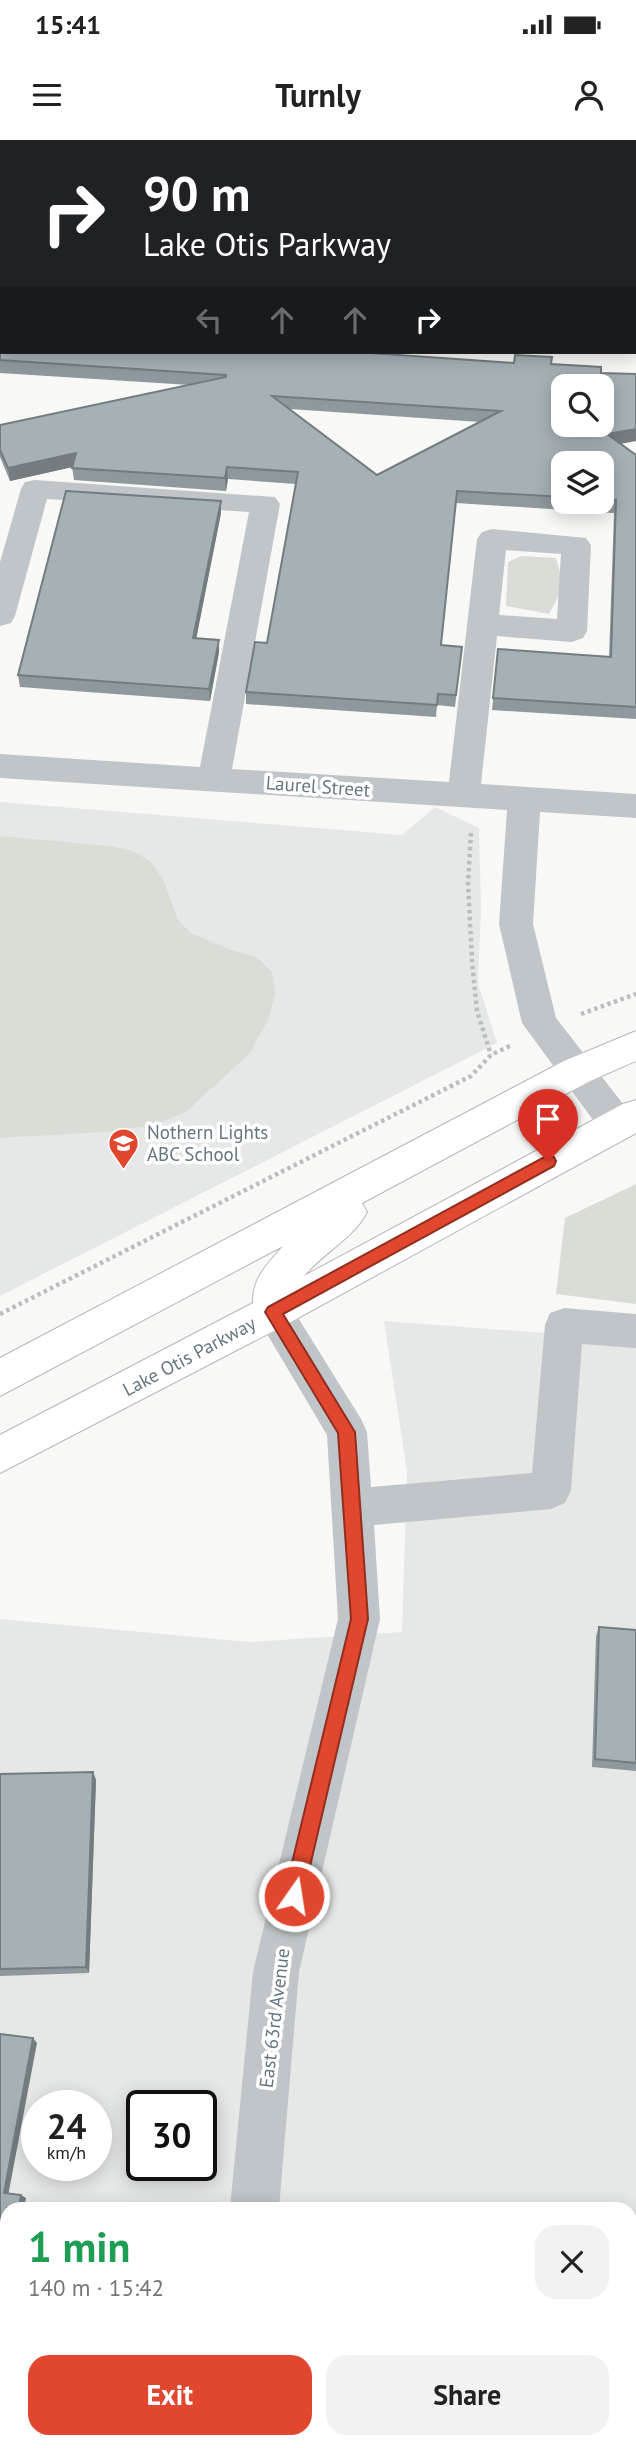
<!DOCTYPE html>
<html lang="en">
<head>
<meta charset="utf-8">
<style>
	body { margin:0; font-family:"PT Sans",sans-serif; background:#f2f2f2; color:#222; height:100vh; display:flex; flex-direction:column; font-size:26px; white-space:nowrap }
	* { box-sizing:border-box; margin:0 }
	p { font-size:23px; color:#767676 }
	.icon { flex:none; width:38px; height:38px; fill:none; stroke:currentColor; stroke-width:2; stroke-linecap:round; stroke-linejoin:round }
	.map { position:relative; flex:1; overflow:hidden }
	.sheet { position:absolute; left:0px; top:2062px; width:637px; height:247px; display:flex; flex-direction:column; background:#fff; border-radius:21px 21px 0 0; box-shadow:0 4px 18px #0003 }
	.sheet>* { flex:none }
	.banner { position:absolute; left:0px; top:0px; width:637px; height:214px; box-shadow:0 4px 18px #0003; background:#202124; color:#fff; overflow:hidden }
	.tools { position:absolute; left:551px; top:234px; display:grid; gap:14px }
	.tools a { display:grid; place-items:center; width:63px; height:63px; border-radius:14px; background:#fff; box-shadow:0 4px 18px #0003; font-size:35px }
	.speed { position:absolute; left:21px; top:1950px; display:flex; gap:14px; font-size:35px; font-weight:700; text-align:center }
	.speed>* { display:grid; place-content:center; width:91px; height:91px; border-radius:50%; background:#fff; box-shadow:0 4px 18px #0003; line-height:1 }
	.speed small { font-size:18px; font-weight:400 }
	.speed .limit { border:4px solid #111; border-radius:10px; background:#fff; color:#111 }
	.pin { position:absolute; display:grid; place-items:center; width:60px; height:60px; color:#fff; margin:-72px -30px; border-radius:50% 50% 50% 0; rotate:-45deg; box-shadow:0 0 7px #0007 }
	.pin .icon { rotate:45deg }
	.me { position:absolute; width:77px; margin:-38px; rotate:13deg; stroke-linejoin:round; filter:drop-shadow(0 0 5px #0008) }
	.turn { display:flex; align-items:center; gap:24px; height:147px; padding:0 28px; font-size:32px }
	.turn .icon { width:91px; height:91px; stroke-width:2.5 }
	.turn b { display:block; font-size:49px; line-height:60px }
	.lanes { display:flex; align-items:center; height:66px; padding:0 28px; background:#0003; justify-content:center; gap:35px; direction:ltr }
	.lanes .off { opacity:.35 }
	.round { display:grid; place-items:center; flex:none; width:74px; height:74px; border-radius:21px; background:#f2f2f2 }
	.overview { display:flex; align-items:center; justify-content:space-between; height:119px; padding:0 28px }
	h1 { font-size:42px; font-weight:600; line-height:52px; color:#1e9e55 }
	.cta { display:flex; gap:14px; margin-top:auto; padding:14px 28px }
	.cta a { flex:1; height:80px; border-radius:21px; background:#e0472e; color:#fff; font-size:28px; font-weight:600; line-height:80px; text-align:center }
	.cta a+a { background:#f2f2f2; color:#222 }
	.status { display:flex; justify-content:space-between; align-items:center; height:49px; padding:0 35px; background:#fff; direction:ltr }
	.status svg { height:19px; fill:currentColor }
	header { display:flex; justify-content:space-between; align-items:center; height:91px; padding:0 28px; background:#fff; font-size:32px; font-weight:600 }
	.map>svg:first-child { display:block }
	.built { fill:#e6e8e7; fill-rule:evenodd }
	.green { fill:#d9ddd5 }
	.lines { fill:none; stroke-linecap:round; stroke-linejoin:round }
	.major-casing { stroke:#b3b9bc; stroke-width:2 }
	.path { stroke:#babec0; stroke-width:4.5; stroke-dasharray:3.5 3.5; stroke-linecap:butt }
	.minor { fill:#bfc5c8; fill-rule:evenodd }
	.major { fill:#fff; fill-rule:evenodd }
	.wall { fill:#8f989c; fill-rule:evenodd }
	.shaded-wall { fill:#747c7f }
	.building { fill:#a6b1b5; stroke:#747c7f; stroke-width:2; fill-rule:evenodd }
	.route { fill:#e0472e; stroke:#922e1e; stroke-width:2 }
	.labels { text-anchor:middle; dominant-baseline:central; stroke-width:7; stroke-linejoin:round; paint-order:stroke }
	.street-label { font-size:19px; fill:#647780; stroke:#fff }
	.poi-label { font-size:19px; fill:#647780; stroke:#fff; text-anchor:start }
</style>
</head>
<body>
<div class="status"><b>15:41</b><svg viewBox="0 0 49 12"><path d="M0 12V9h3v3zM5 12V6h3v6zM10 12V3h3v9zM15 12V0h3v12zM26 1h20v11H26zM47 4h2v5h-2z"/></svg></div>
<header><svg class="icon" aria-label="menu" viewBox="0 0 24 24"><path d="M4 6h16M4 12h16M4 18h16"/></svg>Turnly<svg class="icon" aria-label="person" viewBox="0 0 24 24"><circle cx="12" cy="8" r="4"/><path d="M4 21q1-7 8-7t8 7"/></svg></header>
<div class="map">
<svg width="636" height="2308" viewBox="0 0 636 2308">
	<rect width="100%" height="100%" fill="#f8f8f6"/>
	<g class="built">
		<path d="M 0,662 L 402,695 L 435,667 L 479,688 L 481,769 L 478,843 L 497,903 L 0,1156 Z"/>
		<path d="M 384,1181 L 636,1200 L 636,2308 L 0,2308 L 0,1479 L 249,1502 L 402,1492 L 407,1332 ZM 37,1965 L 96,1965 L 96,2025 L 37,2025 ZM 142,1965 L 201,1965 L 201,2025 L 142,2025 ZM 7,2068 L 630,2068 L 630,2301 L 7,2301 Z"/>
	</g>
	<g class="green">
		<path d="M 521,416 L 556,418 L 564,446 L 549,474 L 506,466 L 508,422 Z"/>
		<path d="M 0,696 L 109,706 L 133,711 L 151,722 L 163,739 L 178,780 L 191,793 L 228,809 L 257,817 L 272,832 L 275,853 L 269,878 L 249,914 L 187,971 L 155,985 L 104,992 L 0,998 Z"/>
		<path d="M 636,1044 L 636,1164 L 556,1154 L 565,1078 Z"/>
	</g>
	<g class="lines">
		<defs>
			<path id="major" d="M 636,891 L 636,921 L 590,941 L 362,1063 L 367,1072 C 354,1098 323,1113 304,1136 L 623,964 L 636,960 L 636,993 L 287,1184 L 0,1333 L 0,1295 L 253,1163 C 252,1138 267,1125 283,1106 L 0,1256 L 0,1218 L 564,921 Z"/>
		</defs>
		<use href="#major" class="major-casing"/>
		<g class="path">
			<path d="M 471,693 L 468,743 L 472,821 L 477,871 L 491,915"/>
			<path d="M 581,874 L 636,854"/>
			<path d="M 0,1174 L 471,936 L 491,915 L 512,905"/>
		</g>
		<g class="minor">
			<path d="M 196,0 L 220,0 L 195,2 Z"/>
			<path d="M 636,118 L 636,135 L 635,135 L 635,118 Z"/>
			<path d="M 0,126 L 2,127 L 2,143 L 0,142 Z"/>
			<rect x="635" y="165" width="1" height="16"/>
			<path d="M 35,340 L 275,357 L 280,364 L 232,629 L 449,642 L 477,399 L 482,392 L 492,389 L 586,398 L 591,405 L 587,491 L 583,498 L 572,502 L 497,496 L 481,644 L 636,654 L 636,678 L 540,672 L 533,784 L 556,878 L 630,973 L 635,984 L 630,995 L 617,999 L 604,995 L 522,883 L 499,784 L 507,670 L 0,638 L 0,614 L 200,627 L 249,372 L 47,359 L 15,476 L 11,483 L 0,486 L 0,422 L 21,349 L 25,342 ZM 506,410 L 561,414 L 557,479 L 499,475 Z"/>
			<path d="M 273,1155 L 287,1160 L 361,1279 L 367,1292 L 371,1347 L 532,1333 L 545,1185 L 550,1173 L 564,1168 L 636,1174 L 636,1208 L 582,1204 L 571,1350 L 565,1363 L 551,1369 L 374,1385 L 380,1479 L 299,1832 L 279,2068 L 230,2068 L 253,1832 L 338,1479 L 327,1295 L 254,1172 L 259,1160 Z"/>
			<path d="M 206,2301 L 258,2301 L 257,2308 L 205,2308 Z"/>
		</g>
		<use href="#major" class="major"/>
	</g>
	<g class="wall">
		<path d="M 68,0 L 138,0 L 138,2 L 67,2 Z"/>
		<path d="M 0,20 L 2,20 L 2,70 L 0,69 Z"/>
		<path d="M 0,174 L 2,212 L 551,224 L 601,233 L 621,304 L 636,315 L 636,579 L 492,570 L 498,509 L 609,517 L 614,373 L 456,363 L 441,505 L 462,507 L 455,567 L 437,565 L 436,577 L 246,564 L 246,552 L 267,503 L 296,344 L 228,339 L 226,351 L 74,340 L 72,327 L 10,341 L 0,317 L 0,285 L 190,245 L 0,233 ZM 290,269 L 480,282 L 377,335 ZM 564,324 L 602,324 L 602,362 L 564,362 Z"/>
		<path d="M 221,373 L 196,498 L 219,512 L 210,561 L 20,547 L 18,535 Z"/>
		<path d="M 599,1487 L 636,1490 L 636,1631 L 592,1627 L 596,1496 Z"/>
		<path d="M 93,1632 L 96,1640 L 89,1833 L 0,1836 L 0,1634 Z"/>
		<path d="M 517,2301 L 630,2301 L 636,2308 L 517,2308 Z"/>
	</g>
	<g class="shaded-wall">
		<path d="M 636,289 L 636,301 L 605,307 L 607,294 Z"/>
		<path d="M 76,313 L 77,326 L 10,341 L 8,328 Z"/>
		<path d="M 227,327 L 228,339 L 226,351 L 225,338 Z"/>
		<path d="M 221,361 L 221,373 L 194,510 L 193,498 Z"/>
		<path d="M 219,500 L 219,512 L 210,561 L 209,549 Z"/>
		<path d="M 93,1632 L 96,1640 L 89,1833 L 86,1827 Z"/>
		<path d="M 33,1898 L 37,1903 L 8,2056 L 4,2053 Z"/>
		<path d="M 21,2055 L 26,2058 L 24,2068 L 19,2068 Z"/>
		<path d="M 7,2136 L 7,2166 L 0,2205 L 0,2177 Z"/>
	</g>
	<g class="building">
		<path d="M 68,0 L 121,0 L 120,2 L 67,2 Z"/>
		<path d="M 268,0 L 334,0 L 334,2 L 267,2 Z"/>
		<rect x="528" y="0" width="61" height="2"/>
		<rect x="0" y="20" width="2" height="37"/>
		<path d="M 0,174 L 2,174 L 2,212 L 356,212 L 514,223 L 515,215 L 552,217 L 551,224 L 601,227 L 601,233 L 636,234 L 636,289 L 607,294 L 636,315 L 636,567 L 493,558 L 498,509 L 611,517 L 616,360 L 602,359 L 602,324 L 564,324 L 564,357 L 457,351 L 441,505 L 462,507 L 456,555 L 438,554 L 437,565 L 246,552 L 255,502 L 267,503 L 298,332 L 227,327 L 225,338 L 72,328 L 76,313 L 8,328 L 0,310 L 0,285 L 226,237 L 226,235 L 0,220 ZM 564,247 L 602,247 L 602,285 L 564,285 ZM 272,256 L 501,271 L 377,335 Z"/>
		<path d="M 66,351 L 221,361 L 193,498 L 219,500 L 209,549 L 18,535 Z"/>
		<path d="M 599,1487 L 636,1490 L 636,1623 L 595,1619 Z"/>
		<path d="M 93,1632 L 86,1827 L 0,1829 L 0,1634 Z"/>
		<path d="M 0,1894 L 33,1898 L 4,2053 L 21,2055 L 19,2068 L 7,2068 L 7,2136 L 0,2177 Z"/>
		<path d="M 630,2217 L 636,2218 L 636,2308 L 520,2308 L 520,2301 L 630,2301 Z"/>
	</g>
	<path class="route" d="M 548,1015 L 554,1017 L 556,1021 L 554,1026 L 283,1174 L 355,1292 L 368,1479 L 303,1756 L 300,1763 L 294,1765 L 287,1763 L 284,1756 L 351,1479 L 338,1293 L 265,1172 L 268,1167 Z"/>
	<defs>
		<symbol id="school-pin" viewBox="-11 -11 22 30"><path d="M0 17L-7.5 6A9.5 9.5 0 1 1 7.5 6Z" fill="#e0472e" stroke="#fff"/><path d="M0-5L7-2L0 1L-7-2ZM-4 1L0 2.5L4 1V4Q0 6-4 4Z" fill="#fff"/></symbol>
	</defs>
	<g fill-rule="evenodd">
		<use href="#school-pin" x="106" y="986" width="35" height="47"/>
	</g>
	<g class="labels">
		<g class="street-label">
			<text transform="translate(318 646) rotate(4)">Laurel Street</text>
			<text transform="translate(189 1216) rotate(-28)">Lake Otis Parkway</text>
			<text transform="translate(274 1878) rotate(-83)">East 63rd Avenue</text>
		</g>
		<g class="poi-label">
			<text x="147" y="992">Nothern Lights<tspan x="147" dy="22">ABC School</tspan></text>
		</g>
	</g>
</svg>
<div class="tools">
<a><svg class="icon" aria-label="search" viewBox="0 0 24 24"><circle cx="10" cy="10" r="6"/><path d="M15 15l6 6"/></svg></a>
<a><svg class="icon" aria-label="layers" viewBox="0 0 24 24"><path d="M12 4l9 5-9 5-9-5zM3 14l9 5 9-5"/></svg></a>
</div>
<div class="speed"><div>24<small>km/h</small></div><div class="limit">30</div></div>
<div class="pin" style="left:548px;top:1021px;background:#d93025"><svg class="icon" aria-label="arrive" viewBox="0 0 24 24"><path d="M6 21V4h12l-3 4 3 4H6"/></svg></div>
<svg class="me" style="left:294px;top:1756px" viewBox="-20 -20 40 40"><circle r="17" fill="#e0472e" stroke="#fff" stroke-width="3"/><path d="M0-11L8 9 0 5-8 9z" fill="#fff"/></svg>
<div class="banner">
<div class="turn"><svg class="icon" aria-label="right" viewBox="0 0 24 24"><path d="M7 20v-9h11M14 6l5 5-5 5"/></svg><div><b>90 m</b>Lake Otis Parkway</div></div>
<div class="lanes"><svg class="icon off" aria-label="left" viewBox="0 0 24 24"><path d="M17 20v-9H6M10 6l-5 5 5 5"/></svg><svg class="icon off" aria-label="ahead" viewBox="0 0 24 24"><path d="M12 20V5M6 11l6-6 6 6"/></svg><svg class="icon off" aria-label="ahead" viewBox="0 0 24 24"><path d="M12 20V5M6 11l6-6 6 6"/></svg><svg class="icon" aria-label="right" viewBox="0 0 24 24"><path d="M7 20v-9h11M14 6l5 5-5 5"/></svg></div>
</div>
<section class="sheet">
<div class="overview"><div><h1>1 min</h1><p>140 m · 15:42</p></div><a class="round"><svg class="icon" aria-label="close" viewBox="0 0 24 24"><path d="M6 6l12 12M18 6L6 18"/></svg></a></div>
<div class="cta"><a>Exit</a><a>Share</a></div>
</section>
</div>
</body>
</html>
